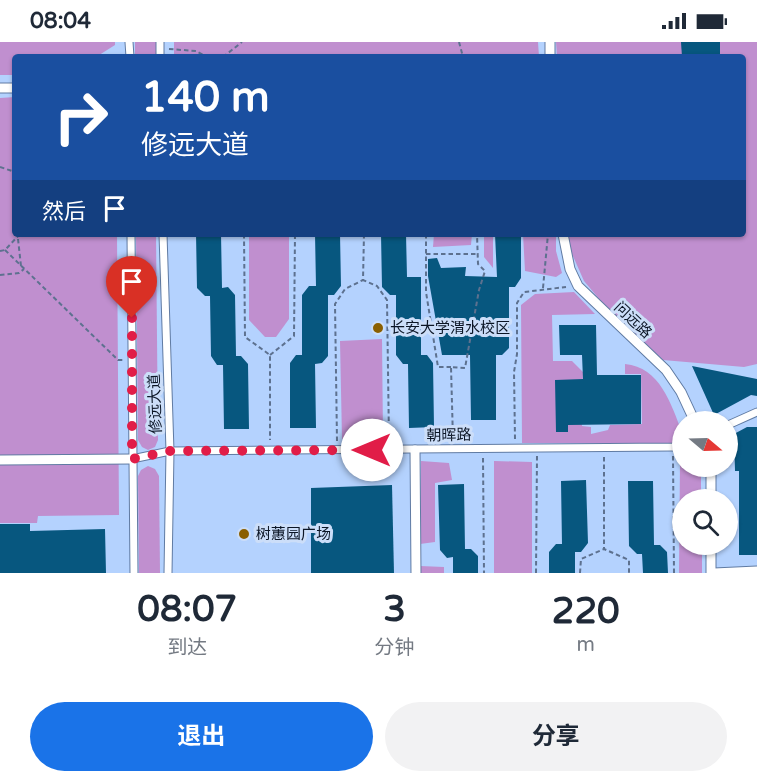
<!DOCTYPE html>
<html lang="zh">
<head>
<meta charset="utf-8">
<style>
	body { margin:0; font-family:"Varela Round","Noto Sans SC",sans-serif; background:#f2f2f3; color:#1f2937; height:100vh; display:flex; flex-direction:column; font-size:22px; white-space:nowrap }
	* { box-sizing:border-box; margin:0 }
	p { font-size:20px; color:#747a83 }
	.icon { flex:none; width:33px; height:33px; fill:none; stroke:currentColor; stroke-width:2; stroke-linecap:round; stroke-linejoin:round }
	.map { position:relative; height:531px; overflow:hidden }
	.details { display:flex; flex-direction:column; background:#fff; flex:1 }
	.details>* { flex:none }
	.hud { position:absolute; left:12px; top:12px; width:734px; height:183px; border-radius:6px; box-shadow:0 2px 4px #0004; background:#1a4fa0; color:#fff; overflow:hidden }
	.needle { width:39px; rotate:109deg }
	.buttons { position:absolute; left:672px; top:369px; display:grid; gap:12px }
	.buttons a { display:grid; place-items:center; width:66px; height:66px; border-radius:50%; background:#fff; box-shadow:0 2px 4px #0004; font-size:30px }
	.pin { position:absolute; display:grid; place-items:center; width:51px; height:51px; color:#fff; margin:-62px -26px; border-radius:50% 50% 50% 0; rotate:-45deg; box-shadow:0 0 6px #0007 }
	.pin .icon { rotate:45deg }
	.me { position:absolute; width:66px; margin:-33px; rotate:270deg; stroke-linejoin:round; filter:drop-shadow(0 0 4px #0008) }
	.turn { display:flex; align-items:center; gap:21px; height:126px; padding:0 30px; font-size:27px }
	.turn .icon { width:78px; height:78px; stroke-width:2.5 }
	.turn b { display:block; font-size:42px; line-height:51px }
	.then { display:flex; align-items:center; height:57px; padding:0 30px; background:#0003; gap:12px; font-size:22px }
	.eta { display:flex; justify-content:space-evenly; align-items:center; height:102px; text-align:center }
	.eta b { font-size:36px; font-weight:700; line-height:42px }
	.primary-button { display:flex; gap:12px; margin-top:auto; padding:12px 30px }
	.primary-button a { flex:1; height:69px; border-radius:36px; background:#1a73e8; color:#fff; font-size:24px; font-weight:700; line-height:69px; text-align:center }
	.primary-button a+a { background:#f2f2f3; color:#1f2937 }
	.status { display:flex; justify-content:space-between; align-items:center; height:42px; padding:0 30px; background:#fff; direction:ltr }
	.status svg { height:16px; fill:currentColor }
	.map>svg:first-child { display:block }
	.green { fill:#c08fcf }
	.building { fill:#07577f }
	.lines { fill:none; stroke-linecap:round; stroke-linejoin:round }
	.pedestrian-casing { stroke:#607ba3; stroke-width:9 }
	.minor-casing { stroke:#607ba3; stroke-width:11 }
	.path { stroke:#5d718f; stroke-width:2; stroke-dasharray:4.5 3; stroke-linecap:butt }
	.pedestrian { stroke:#fff; stroke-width:7 }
	.minor { stroke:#fff; stroke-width:9 }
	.route { stroke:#e11d48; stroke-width:10; stroke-dasharray:0 18 }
	.poi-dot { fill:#8a5f01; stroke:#ccdef9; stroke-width:2 }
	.labels { text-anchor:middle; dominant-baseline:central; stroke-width:6; stroke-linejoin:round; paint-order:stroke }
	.street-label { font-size:15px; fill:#0b1525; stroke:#ccdef9 }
	.poi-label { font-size:15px; fill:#0b1525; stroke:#ccdef9; text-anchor:start }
</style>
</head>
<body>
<div class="status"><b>08:04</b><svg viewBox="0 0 49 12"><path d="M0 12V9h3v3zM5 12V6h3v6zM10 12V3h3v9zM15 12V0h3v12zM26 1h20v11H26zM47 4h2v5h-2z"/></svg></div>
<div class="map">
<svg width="757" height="531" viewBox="0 0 757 531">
	<rect width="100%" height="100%" fill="#b4d2fe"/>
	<g class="green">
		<path d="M 0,0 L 115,0 L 115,3 L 96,15 L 15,15 L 15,33 L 0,33 Z"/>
		<rect x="135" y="0" width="21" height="15"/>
		<path d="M 174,0 L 538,0 L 539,15 L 174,15 Z"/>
		<path d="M 556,0 L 757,0 L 757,322 L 744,325 L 663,318 L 611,271 L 584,239 L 569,205 L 568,192 L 742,192 L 742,15 L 557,15 Z"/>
		<path d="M 15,55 L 15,192 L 117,192 L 119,473 L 38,474 L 37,481 L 0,481 L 0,56 Z"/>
		<path d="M 136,192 L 156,192 L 158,398 L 155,405 L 148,408 L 142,405 L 138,398 Z"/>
		<path d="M 249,192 L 289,192 L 289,277 L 276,295 L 265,295 L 249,278 Z"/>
		<path d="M 434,192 L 472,192 L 471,203 L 433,205 Z"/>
		<path d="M 484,192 L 493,192 L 493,226 L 484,215 Z"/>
		<path d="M 523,192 L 556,192 L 556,209 L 562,231 L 556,235 L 525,229 Z"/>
		<path d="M 574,250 L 595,272 L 552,273 L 553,319 L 572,319 L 583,330 L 582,384 L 591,385 L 591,392 L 608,388 L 610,383 L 642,382 L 641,332 L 625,332 L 625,322 C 660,325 671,362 682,390 L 682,397 L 674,401 L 522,401 L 521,263 L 535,252 Z"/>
		<path d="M 382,297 L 383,395 L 342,397 L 340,299 Z"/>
		<path d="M 421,419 L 449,421 L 452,438 L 435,441 L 435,500 L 420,502 Z"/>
		<path d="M 494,419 L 532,420 L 532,531 L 494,531 Z"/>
		<path d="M 680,420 L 682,420 L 682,424 L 701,425 L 701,457 L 682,458 L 682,502 L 702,503 L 702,531 L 679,531 Z"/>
		<path d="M 148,424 L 155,427 L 159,434 L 160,531 L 139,531 L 138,434 L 141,428 Z"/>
		<path d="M 420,524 L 444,525 L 444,531 L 420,531 Z"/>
	</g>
	<g class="building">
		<path d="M 681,0 L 720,0 L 720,15 L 682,15 Z"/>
		<path d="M 196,192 L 221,192 L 222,246 L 228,245 L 235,253 L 236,314 L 241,314 L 248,322 L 249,387 L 224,387 L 223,323 L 217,323 L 211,314 L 210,254 L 205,254 L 197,246 Z"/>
		<path d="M 315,192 L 340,192 L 341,244 L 334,253 L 328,253 L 328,314 L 322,321 L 315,322 L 316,386 L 290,386 L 290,321 L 296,313 L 302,313 L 302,253 L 309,244 L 316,244 Z"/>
		<path d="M 381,192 L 406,192 L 407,235 L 421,235 L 421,313 L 427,313 L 433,321 L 434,385 L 409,386 L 408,322 L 403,322 L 396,313 L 396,253 L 390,253 L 382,245 Z"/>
		<path d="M 495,192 L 521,192 L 521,236 L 515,245 L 509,245 L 509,306 L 502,313 L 496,313 L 496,378 L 471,378 L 470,313 L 442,313 L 428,234 L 428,217 L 437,216 L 441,226 L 466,225 L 465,234 L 497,235 Z"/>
		<path d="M 559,283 L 596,283 L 597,333 L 641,333 L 641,382 L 568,383 L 568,390 L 556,390 L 555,338 L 583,337 L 582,313 L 560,313 Z"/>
		<path d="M 692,324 L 757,337 L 757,354 L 751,353 L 714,373 Z"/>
		<path d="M 747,385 L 757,385 L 757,513 L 739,513 L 739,429 L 735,429 L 734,392 Z"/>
		<path d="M 586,438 L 588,501 L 581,510 L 575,510 L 575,531 L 549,531 L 549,510 L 556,502 L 562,502 L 561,439 Z"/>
		<path d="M 628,439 L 653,439 L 654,503 L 660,503 L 667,510 L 668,531 L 643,531 L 642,512 L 637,512 L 629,504 Z"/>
		<path d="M 464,442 L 465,507 L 471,507 L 478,514 L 478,531 L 453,531 L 453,515 L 447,516 L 440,508 L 438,443 Z"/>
		<path d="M 392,443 L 394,531 L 311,531 L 311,446 Z"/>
		<path d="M 0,482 L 30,482 L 30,489 L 105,487 L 106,531 L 0,531 Z"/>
	</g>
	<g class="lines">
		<defs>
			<g id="pedestrian">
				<path d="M 129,0 L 130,15"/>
				<path d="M 160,0 L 160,15"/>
				<path d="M 131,192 L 134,531"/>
				<path d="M 163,192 L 170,409 L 168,531"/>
				<path d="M 728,383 L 757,370"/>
				<path d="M 132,417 L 170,409 L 673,405 L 682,402"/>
			</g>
			<g id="minor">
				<path d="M 550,0 L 550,15"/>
				<path d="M 0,46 L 15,46"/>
				<path d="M 563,192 L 570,227 L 578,244 L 666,328 L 681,350 L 695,380"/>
				<path d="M 415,408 L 416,531"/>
				<path d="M 0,418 L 132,417"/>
				<path d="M 711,458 L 711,424"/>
				<path d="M 711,531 L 711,502"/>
				<path d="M 714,531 L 757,529"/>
			</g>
		</defs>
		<use href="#pedestrian" class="pedestrian-casing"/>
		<use href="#minor" class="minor-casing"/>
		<g class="path">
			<path d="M 459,0 L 463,15"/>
			<path d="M 169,7 L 196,9 L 207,15"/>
			<path d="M 208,14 L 223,14"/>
			<path d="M 223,15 L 242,0"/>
			<path d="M 0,125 L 15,130"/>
			<path d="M 244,192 L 245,295 L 270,313 L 270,398"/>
			<path d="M 364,192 L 363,238 L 377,244 L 387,258 L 389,399"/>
			<path d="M 426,192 L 426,250 L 438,325 L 451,325"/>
			<path d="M 18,197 L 21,224"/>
			<path d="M 5,208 L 118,318 L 123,318"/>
			<path d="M 0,209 L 5,208 L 20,192"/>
			<path d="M 426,212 L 478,212"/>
			<path d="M 0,233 L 19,231 L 24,227"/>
			<path d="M 543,246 L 548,192"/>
			<path d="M 270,313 L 294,294 L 295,192"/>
			<path d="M 515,397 L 514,330 L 517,312 L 517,261 L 524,250 L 566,245"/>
			<path d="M 453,398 L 451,325 L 465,326 L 479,248 L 485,229 L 478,222 L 477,192"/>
			<path d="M 337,399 L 335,262 L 345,247 L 363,238"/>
			<path d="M 673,414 L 674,531"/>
			<path d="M 604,415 L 604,507 L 629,518 L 629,531"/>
			<path d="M 483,416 L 484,531"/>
			<path d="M 536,531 L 537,414"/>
			<path d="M 580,531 L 581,517 L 604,507"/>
		</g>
		<use href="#pedestrian" class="pedestrian"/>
		<use href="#minor" class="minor"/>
	</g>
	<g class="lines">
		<path class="route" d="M 132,276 L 132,417 L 170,409 L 372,408"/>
	</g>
	<g class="poi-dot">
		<circle cx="378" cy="286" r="6"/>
		<circle cx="244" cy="492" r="6"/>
	</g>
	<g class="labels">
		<g class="street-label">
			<text transform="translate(633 278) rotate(43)">问远路</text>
			<text transform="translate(155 362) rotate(-92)">修远大道</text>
			<text transform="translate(449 393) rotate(-1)">朝晖路</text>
		</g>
		<g class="poi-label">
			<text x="390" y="286">长安大学渭水校区</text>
			<text x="256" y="492">树蕙园广场</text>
		</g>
	</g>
</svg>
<div class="buttons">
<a><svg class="needle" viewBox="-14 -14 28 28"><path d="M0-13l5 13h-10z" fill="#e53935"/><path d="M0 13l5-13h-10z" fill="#747a83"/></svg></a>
<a><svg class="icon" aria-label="search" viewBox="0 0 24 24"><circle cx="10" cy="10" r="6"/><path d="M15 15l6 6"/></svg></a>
</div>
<div class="pin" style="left:132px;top:276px;background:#d93025"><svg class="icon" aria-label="arrive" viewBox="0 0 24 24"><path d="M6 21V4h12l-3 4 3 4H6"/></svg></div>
<svg class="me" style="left:372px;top:408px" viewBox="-20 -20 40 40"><circle r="19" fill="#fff"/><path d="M0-13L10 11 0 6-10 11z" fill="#e11d48"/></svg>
<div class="hud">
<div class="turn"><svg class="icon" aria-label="right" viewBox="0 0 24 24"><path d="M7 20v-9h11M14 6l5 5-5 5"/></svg><div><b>140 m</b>修远大道</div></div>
<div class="then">然后<svg class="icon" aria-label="arrive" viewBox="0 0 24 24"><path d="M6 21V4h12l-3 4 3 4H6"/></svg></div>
</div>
</div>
<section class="details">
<div class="eta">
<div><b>08:07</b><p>到达</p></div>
<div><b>3</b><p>分钟</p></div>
<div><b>220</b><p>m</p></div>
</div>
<div class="primary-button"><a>退出</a><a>分享</a></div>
</section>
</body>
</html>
